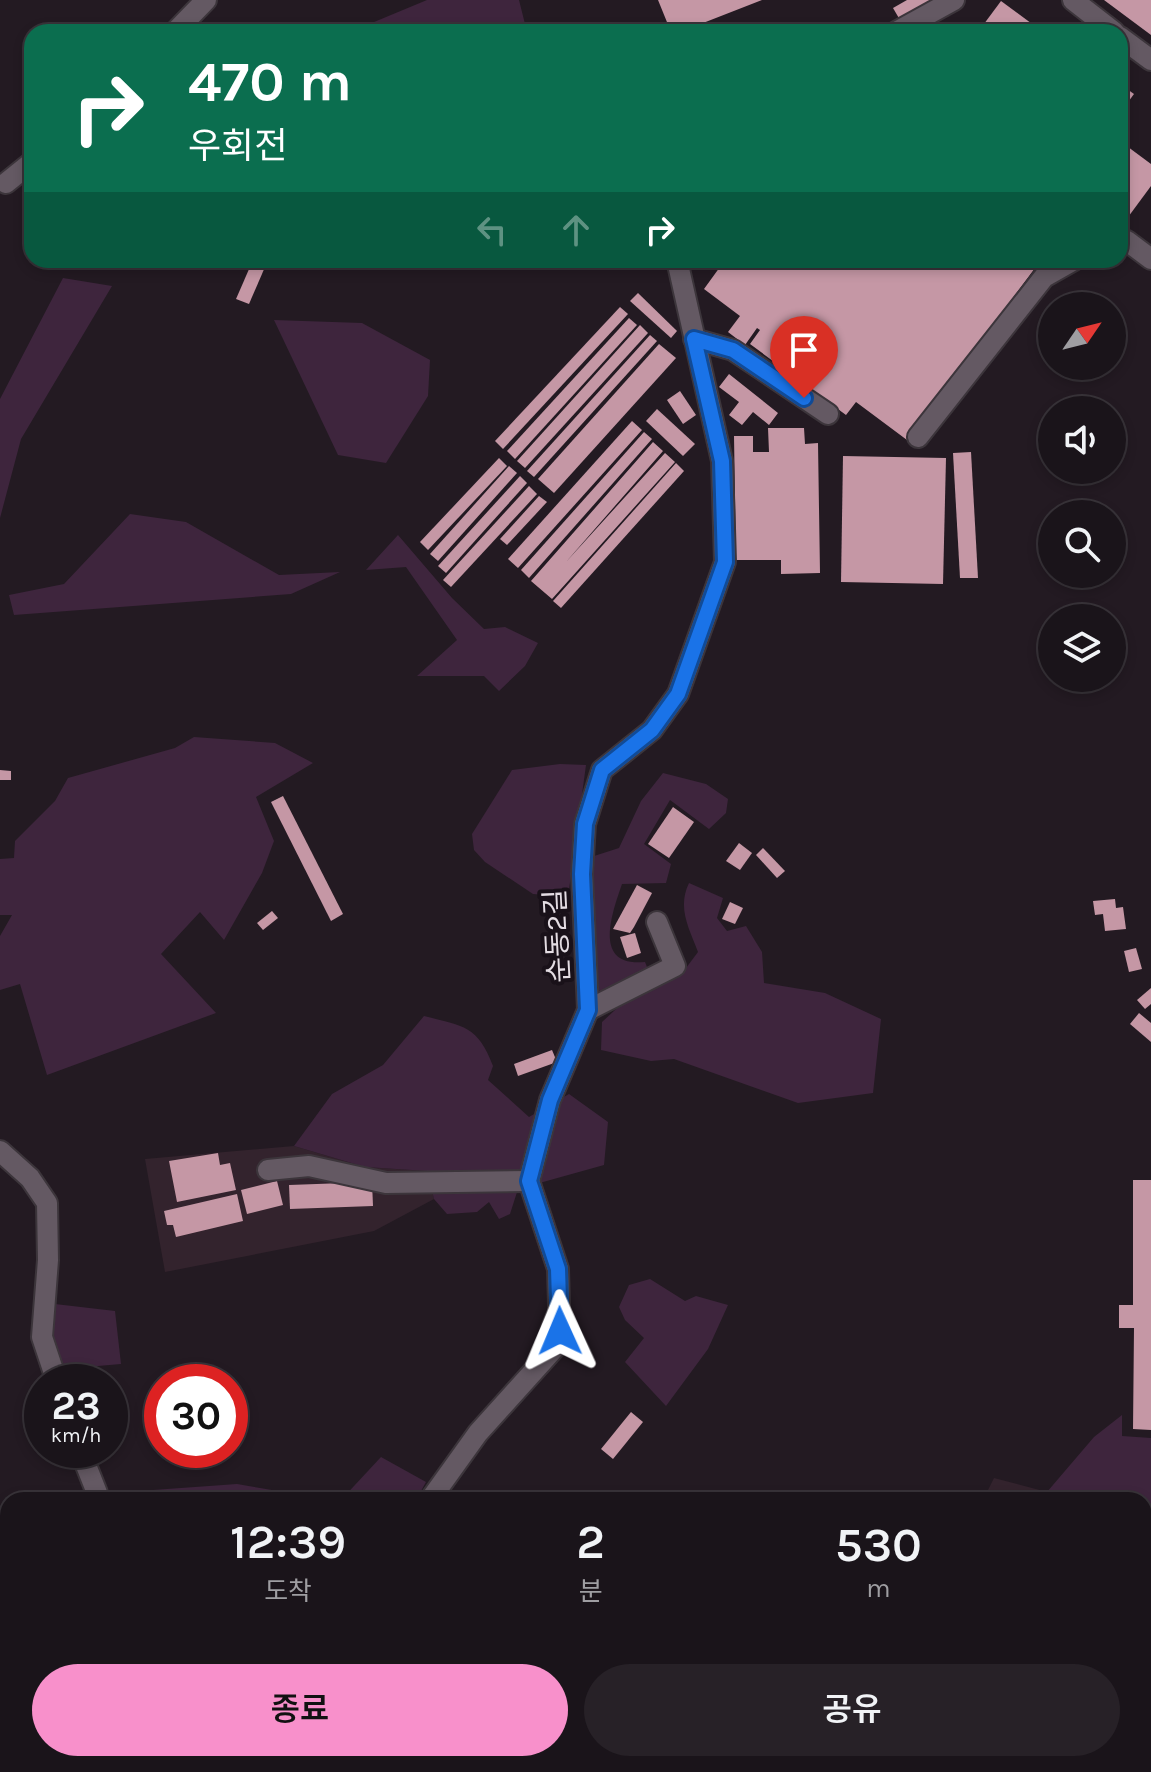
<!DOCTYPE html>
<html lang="ko">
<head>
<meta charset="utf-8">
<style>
	body { margin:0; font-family:Karla,"Noto Sans KR",sans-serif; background:#272127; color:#f1f3f6; height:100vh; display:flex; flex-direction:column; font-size:30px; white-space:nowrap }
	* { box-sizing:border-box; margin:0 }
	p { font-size:26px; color:#9f9ea2 }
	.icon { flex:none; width:44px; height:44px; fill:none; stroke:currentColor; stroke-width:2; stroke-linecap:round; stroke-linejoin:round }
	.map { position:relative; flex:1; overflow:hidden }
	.side { position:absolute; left:0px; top:1492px; width:1152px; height:280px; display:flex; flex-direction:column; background:#1a141a; border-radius:24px 24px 0 0; box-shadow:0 4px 12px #0003,0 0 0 2px #383339 }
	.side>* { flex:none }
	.guide { position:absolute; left:24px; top:24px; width:1104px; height:244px; border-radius:24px; box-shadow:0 4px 12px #0003,0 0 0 2px #383339; background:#0b6e4f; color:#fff; overflow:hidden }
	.needle { width:52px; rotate:55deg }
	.fabs { position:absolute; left:1038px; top:292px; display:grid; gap:16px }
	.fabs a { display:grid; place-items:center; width:88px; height:88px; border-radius:50%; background:#1a141a; box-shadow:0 4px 12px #0003,0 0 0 2px #383339; font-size:40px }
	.speed { position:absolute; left:24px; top:1364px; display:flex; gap:16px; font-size:40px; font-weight:700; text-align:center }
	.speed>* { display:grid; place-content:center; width:104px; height:104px; border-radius:50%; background:#1a141a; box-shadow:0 4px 12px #0003,0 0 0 2px #383339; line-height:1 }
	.speed small { font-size:20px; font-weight:400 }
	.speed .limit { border:12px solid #d22; background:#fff; color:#111 }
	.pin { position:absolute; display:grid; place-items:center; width:68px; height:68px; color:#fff; margin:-82px -34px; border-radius:50% 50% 50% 0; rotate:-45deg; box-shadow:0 0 8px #0007 }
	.pin .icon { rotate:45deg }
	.me { position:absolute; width:88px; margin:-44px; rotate:359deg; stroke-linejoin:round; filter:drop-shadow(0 0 6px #0008) }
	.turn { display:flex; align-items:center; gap:28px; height:168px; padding:0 32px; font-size:36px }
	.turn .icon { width:104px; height:104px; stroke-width:2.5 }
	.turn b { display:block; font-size:56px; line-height:68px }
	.lanes { display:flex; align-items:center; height:76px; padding:0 32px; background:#0003; justify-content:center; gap:40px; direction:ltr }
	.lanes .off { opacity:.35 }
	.eta { display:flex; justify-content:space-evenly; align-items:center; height:136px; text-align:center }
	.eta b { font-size:48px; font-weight:600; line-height:56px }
	.primary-button { display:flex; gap:16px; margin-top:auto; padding:16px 32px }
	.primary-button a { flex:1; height:92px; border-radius:48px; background:#f890cb; color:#111; font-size:32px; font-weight:600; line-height:92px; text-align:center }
	.primary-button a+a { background:#272127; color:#f1f3f6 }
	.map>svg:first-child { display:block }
	.industrial { fill:#33232d }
	.green { fill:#3e253d }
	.building { fill:#c597a5 }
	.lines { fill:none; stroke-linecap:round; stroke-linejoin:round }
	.minor-casing { stroke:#3c353b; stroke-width:24 }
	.minor { stroke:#645963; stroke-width:20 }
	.route-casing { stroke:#114b97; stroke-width:20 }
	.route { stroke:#1a73e8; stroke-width:14 }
	.labels { text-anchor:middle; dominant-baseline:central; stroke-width:8; stroke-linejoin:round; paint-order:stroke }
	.street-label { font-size:28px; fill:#e4dde3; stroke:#191119 }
</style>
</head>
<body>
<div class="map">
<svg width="1151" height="1772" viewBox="0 0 1151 1772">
	<rect width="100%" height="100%" fill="#231a22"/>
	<g class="industrial">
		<path d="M 294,1146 L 365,1167 L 427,1171 L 434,1199 L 374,1231 L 165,1272 L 145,1159 Z"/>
		<path d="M 994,1478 L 1047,1492 L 1059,1500 L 983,1500 Z"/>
		<path d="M 1144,1558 L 1151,1563 L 1151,1772 L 851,1772 L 855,1764 L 1144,1764 Z"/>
	</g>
	<g class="green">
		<path d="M 427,0 L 519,0 L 527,32 L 350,32 Z"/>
		<path d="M 63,278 L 112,286 L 21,439 L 0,518 L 0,399 Z"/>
		<path d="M 274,320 L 362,323 L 430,360 L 428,396 L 386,463 L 338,455 Z"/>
		<path d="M 130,514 L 186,522 L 279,575 L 340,572 L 291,594 L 14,615 L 9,595 L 64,584 Z"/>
		<path d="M 398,535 L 452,598 L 484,629 L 505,627 L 538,643 L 525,666 L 499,691 L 484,676 L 417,676 L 457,640 L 406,567 L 366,570 Z"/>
		<path d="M 194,737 L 275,743 L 313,763 L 256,797 L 274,841 L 262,873 L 224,940 L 200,912 L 161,954 L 216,1013 L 47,1075 L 20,984 L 0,990 L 0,936 L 12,915 L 0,915 L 0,859 L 14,858 L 15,841 L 55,801 L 68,778 L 175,748 Z"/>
		<path d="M 560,764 L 586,765 L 568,897 L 533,894 L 485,862 L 474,850 L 472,834 L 512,770 Z"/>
		<path d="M 663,773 L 706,784 L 728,799 L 726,813 L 709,829 L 670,800 L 644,844 L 671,864 L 666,883 L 622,884 C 611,916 593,967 645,962 L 649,972 L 603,994 L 596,987 L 591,857 L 619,848 L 641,801 Z"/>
		<path d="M 689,883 L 723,898 L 717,918 L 727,931 L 746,926 L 762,952 L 764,983 L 825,993 L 881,1019 L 873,1093 L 798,1103 L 674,1059 L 651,1061 L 601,1050 L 602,1022 L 628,998 L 686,968 L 698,952 C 689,928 677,908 689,883 Z"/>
		<path d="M 424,1016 C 464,1026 478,1026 493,1066 L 488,1080 L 529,1117 L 569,1094 L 608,1122 L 604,1165 L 518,1189 L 510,1214 L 499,1219 L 489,1202 L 477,1212 L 447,1214 L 434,1199 L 427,1171 L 365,1167 L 294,1146 L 332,1094 L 383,1065 Z"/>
		<path d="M 650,1279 L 685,1301 L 696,1296 L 728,1305 L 708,1349 L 666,1406 L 625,1362 L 644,1338 L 625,1320 L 619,1307 L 629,1285 Z"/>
		<path d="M 55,1304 L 115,1311 L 121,1364 L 63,1369 L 52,1343 Z"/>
		<path d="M 1122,1415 L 1122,1436 L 1151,1438 L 1151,1563 L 1144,1558 L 1144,1500 L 1059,1500 L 1047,1492 L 1094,1437 Z"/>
		<path d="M 381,1457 L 426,1482 L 416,1500 L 341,1500 Z"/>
		<path d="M 237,1484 L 331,1500 L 111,1500 L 111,1493 Z"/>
		<path d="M 192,1764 L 334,1764 L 329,1772 L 183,1772 Z"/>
		<path d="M 619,1764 L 680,1764 L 675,1772 L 613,1772 Z"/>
	</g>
	<g class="building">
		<path d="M 658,0 L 762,0 L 680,32 L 671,32 Z"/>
		<path d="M 907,0 L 935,0 L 900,20 L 893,8 Z"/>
		<path d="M 1104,0 L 1151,0 L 1151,35 Z"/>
		<path d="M 1001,1 L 1043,32 L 978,32 Z"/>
		<path d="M 1120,84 L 1134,94 L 1120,113 Z"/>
		<path d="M 1120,141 L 1151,164 L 1151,186 L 1120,228 Z"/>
		<path d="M 253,260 L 268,260 L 249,304 L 236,299 Z"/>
		<path d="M 725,260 L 1041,260 L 907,440 L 856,402 L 846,415 L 750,344 L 760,330 L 757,328 L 745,345 L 728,332 L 740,316 L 704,289 Z"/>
		<path d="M 638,293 L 677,331 L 671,338 L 630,301 Z"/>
		<path d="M 620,307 L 628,314 L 503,449 L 495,441 Z"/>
		<path d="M 629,318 L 637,325 L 515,459 L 507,451 Z"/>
		<path d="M 640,325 L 648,333 L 525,468 L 517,461 Z"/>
		<path d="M 650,335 L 657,341 L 534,477 L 527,471 Z"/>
		<path d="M 659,344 L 676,358 L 554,493 L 538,479 Z"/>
		<path d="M 729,374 L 778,413 L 769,425 L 753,412 L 742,425 L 729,415 L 739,402 L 719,387 Z"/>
		<path d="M 680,391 L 696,415 L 683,424 L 667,400 Z"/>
		<path d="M 657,409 L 695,444 L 683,456 L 646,421 Z"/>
		<path d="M 632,421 L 642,430 L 518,568 L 508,559 Z"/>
		<path d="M 768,428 L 804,428 L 805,444 L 818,443 L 820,573 L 781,574 L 781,560 L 736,560 L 734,436 L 753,436 L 753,452 L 769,452 Z"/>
		<path d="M 644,432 L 652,439 L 529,578 L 521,570 Z"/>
		<path d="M 653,442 L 663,451 L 566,562 L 665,453 L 675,462 L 552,599 L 531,581 Z"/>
		<path d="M 971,452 L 978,578 L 960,578 L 953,453 Z"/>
		<path d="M 843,456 L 946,458 L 943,584 L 841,582 Z"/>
		<path d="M 499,458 L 507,466 L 428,550 L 420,542 Z"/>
		<path d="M 676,463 L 684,471 L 561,608 L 553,601 Z"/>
		<path d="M 509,466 L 517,473 L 438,561 L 430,554 Z"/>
		<path d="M 520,476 L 527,483 L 446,573 L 438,566 Z"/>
		<path d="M 529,486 L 537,494 L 451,587 L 443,580 Z"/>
		<path d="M 539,496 L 547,502 L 507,545 L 500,539 Z"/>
		<path d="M 0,770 L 11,771 L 11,780 L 0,780 Z"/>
		<path d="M 283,796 L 343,914 L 331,921 L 271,802 Z"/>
		<path d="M 673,807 L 694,822 L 669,858 L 648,844 Z"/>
		<path d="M 739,843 L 752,853 L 740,870 L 726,861 Z"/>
		<path d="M 763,848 L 785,871 L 777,878 L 756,855 Z"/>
		<path d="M 637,885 L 652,893 L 634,927 L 630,933 L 613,929 Z"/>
		<path d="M 1115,899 L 1116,908 L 1123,907 L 1126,929 L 1105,931 L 1103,914 L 1095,915 L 1093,901 Z"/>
		<path d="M 730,902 L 743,908 L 735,924 L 722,919 Z"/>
		<path d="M 272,911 L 278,918 L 263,930 L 257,923 Z"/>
		<path d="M 635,933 L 641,953 L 627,958 L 620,937 Z"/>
		<path d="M 1136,948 L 1142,969 L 1129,972 L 1124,951 Z"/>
		<path d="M 1151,988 L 1151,1004 L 1145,1009 L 1137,1000 Z"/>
		<path d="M 1139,1013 L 1151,1023 L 1151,1042 L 1130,1024 Z"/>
		<path d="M 552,1050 L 557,1062 L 518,1076 L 514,1064 Z"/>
		<path d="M 218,1153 L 220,1165 L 230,1163 L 236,1190 L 177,1202 L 169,1161 Z"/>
		<path d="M 1133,1180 L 1151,1180 L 1151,1430 L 1133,1429 L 1134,1328 L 1119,1328 L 1119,1305 L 1133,1305 Z"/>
		<path d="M 277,1181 L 283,1205 L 247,1214 L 241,1190 Z"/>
		<path d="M 372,1182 L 373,1206 L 290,1209 L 289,1185 Z"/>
		<path d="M 237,1194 L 243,1221 L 176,1237 L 173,1225 L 167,1225 L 164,1211 Z"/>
		<path d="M 631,1412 L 643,1422 L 613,1459 L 601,1449 Z"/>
		<path d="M 1144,1681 L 1151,1681 L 1151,1772 L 1074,1772 L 1074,1764 L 1144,1764 Z"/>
		<path d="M 19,1764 L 33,1764 L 52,1772 L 16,1772 Z"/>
		<path d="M 893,1764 L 969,1764 L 969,1772 L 889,1772 Z"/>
		<path d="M 993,1764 L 1051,1764 L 1051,1772 L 994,1772 Z"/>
	</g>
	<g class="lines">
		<defs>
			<g id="minor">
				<path d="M 1073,0 L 1114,32"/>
				<path d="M 175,32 L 206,0"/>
				<path d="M 896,32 L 954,0"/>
				<path d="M 1120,37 L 1151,60"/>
				<path d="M 6,183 L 32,162"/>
				<path d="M 1120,243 L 1127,241 L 1151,259"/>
				<path d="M 694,339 L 733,350 L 828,414"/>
				<path d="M 918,437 L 1044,277 L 1074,260"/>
				<path d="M 588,1010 L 675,966 L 657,922"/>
				<path d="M 0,1151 L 30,1178 L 47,1203 L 48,1260 L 42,1337 L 57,1382"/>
				<path d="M 268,1170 L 309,1166 L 386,1183 L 529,1181"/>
				<path d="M 80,1450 L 97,1493 L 95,1500"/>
				<path d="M 430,1500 L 478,1433 L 560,1342 L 558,1269 L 529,1181 L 550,1100 L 588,1010 L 582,874 L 585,824 L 602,770 L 652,730 L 678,694 L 725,562 L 722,461 L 677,260"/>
				<path d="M 1144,1645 L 1151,1645"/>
				<path d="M 0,1689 L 8,1691"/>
				<path d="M 176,1772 L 184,1764"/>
				<path d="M 873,1772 L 877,1764"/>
			</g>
		</defs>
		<use href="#minor" class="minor-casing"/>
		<use href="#minor" class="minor"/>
	</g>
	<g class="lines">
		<defs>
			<path id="route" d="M 560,1331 L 558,1269 L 529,1181 L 550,1100 L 588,1010 L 582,874 L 585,824 L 602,770 L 652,730 L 678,694 L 725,562 L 722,461 L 694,339 L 733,350 L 804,398"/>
		</defs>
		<use href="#route" class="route-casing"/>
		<use href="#route" class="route"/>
	</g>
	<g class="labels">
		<g class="street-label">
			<text transform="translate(557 936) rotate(-93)">순동2길</text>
		</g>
	</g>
</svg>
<div class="fabs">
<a><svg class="needle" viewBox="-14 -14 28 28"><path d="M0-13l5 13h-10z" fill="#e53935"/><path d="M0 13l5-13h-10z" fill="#9f9ea2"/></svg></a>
<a><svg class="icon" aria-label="sound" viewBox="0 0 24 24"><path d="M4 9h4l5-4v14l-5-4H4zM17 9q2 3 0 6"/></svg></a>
<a><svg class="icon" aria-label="search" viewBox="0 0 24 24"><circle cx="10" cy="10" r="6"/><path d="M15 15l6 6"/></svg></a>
<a><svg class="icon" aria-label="layers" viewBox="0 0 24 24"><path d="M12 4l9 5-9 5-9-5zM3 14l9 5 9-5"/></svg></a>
</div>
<div class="speed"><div>23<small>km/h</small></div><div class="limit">30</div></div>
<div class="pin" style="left:804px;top:398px;background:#d93025"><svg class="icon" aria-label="arrive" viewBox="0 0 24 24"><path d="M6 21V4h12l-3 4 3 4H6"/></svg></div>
<svg class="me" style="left:560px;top:1331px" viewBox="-20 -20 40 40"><path d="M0-17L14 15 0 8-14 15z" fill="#1a73e8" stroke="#fff" stroke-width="4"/></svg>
<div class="guide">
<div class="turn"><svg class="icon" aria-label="right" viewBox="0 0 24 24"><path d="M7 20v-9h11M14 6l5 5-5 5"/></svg><div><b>470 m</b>우회전</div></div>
<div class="lanes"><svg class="icon off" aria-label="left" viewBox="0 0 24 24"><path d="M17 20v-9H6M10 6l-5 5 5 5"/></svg><svg class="icon off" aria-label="ahead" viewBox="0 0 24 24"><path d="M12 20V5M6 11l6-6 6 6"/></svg><svg class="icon" aria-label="right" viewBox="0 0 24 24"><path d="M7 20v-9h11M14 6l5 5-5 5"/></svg></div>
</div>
<section class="side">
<div class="eta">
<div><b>12:39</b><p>도착</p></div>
<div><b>2</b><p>분</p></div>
<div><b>530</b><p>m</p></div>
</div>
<div class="primary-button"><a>종료</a><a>공유</a></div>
</section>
</div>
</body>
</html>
